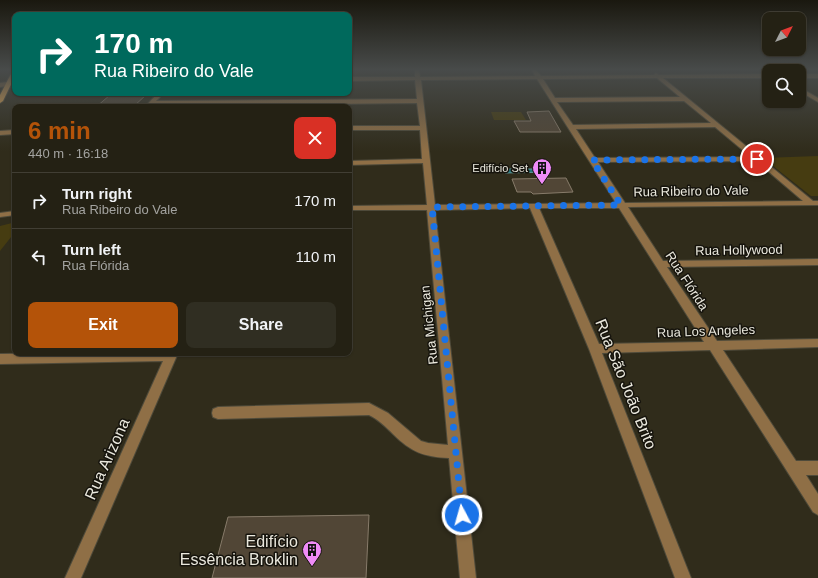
<!DOCTYPE html>
<html lang="en">
<head>
<meta charset="utf-8">
<style>
	body { margin:0; font-family:Helvetica,sans-serif; background:#302e22; color:#f1f3f6; height:100vh; display:flex; flex-direction:column; font-size:15px; white-space:nowrap }
	* { box-sizing:border-box; margin:0 }
	p { font-size:13px; color:#a3a3a0 }
	.icon { flex:none; width:22px; height:22px; fill:none; stroke:currentColor; stroke-width:2; stroke-linecap:round; stroke-linejoin:round }
	.map { position:relative; flex:1; overflow:hidden }
	.side { position:absolute; left:12px; top:104px; width:340px; height:252px; display:flex; flex-direction:column; background:#242114; border-radius:8px; box-shadow:0 1px 3px #0004,0 0 0 1px #413e34 }
	.side>* { flex:none }
	.guide { position:absolute; left:12px; top:12px; width:340px; height:84px; border-radius:8px; box-shadow:0 1px 3px #0004,0 0 0 1px #413e34; background:#00695c; color:#fff; overflow:hidden }
	.needle { width:26px; rotate:48deg }
	.fabs { position:absolute; left:762px; top:12px; display:grid; gap:8px }
	.fabs a { display:grid; place-items:center; width:44px; height:44px; border-radius:8px; background:#242114; box-shadow:0 1px 3px #0004,0 0 0 1px #413e34; font-size:20px }
	.pin { position:absolute; display:grid; place-items:center; width:34px; height:34px; color:#fff; margin:-17px; border:2px solid #fff; border-radius:50%; box-shadow:0 1px 4px #0007 }
	.me { position:absolute; width:44px; margin:-22px; rotate:354deg; stroke-linejoin:round; filter:drop-shadow(0 0 3px #0008) }
	.turn { display:flex; align-items:center; gap:14px; height:84px; padding:0 16px; font-size:18px }
	.turn .icon { width:52px; height:52px; stroke-width:2.5 }
	.turn b { display:block; font-size:28px; line-height:34px }
	.round { display:grid; place-items:center; flex:none; width:42px; height:42px; border-radius:8px; background:#302e22 }
	.headline { display:flex; align-items:center; justify-content:space-between; height:68px; padding:0 16px }
	h1 { font-size:24px; font-weight:600; line-height:30px; color:#b45309 }
	.action { display:flex; gap:8px; margin-top:auto; padding:8px 16px }
	.action a { flex:1; height:46px; border-radius:8px; background:#b45309; color:#fff; font-size:16px; font-weight:600; line-height:46px; text-align:center }
	.action a+a { background:#302e22; color:#f1f3f6 }
	ul { padding:0; list-style:none }
	li { display:flex; align-items:center; gap:12px; height:56px; padding:0 16px; border-top:1px solid #413e34 }
	li div { flex:1 }
	li b { display:block; font-size:15px }
	li em { font-style:normal }
	.map>svg:first-child { display:block }
	.green { fill:#463c11 }
	.water { fill:#25767d; stroke:#60989a }
	.building { fill:#514636; stroke:#877b6a }
	.lines { fill:none; stroke-linecap:round; stroke-linejoin:round }
	.minor-casing { stroke:#4e4a3a; stroke-width:2 }
	.major-casing { stroke:#4e4a3a; stroke-width:2 }
	.minor { fill:#8f6f46; fill-rule:evenodd }
	.major { fill:#f4b156; fill-rule:evenodd }
	.route { stroke:#1a73e8; stroke-width:7; stroke-dasharray:0 12.6 }
	.labels { text-anchor:middle; dominant-baseline:central; stroke-width:3; stroke-linejoin:round; paint-order:stroke }
	.far-poi-label { font-size:11px; fill:#eae8dd; stroke:#16140d; text-anchor:end }
	.street-label { font-size:13px; fill:#eae8dd; stroke:#16140d }
	.near-street-label { font-size:16px; fill:#eae8dd; stroke:#16140d }
	.near-poi-label { font-size:16px; fill:#eae8dd; stroke:#16140d; text-anchor:end }
</style>
</head>
<body>
<div class="map">
<svg width="818" height="578" viewBox="0 0 818 578">
	<rect width="100%" height="100%" fill="#302c1b"/>
	<g class="green">
		<path d="M 491,112 L 521,112 L 526,120 L 494,120 Z"/>
		<path d="M 818,156 L 818,196 L 811,196 L 763,158 Z"/>
		<path d="M 12,223 L 15,223 L 15,232 L 0,251 L 0,226 Z"/>
	</g>
	<path class="water" d="M 504,169 L 548,169 L 550,172 L 505,173 Z"/>
	<g class="building">
		<path d="M 147,94 L 133,107 L 96,107 L 110,95 Z"/>
		<path d="M 549,111 L 561,132 L 520,132 L 514,121 L 531,121 L 527,112 Z"/>
		<path d="M 566,178 L 573,192 L 533,194 L 531,192 L 517,192 L 512,179 Z"/>
		<path d="M 369,515 L 366,578 L 212,578 L 228,517 Z"/>
	</g>
	<g class="lines">
		<defs>
			<g id="minor">
				<path d="M 415,70 L 419,70 L 420,77 L 535,76 L 532,70 L 536,70 L 541,76 L 654,75 L 656,73 L 659,75 L 769,74 L 769,78 L 663,78 L 813,201 L 818,201 L 818,205 L 628,207 L 663,261 L 818,259 L 818,265 L 667,267 L 717,341 L 818,339 L 818,347 L 723,350 L 796,461 L 818,461 L 818,475 L 806,475 L 818,494 L 818,515 L 813,512 L 710,350 L 602,353 L 691,578 L 675,578 L 589,349 L 530,208 L 435,210 L 476,578 L 460,578 L 449,458 C 424,457 411,452 393,434 C 386,427 378,419 369,415 L 218,419 L 213,417 L 212,413 L 213,409 L 218,407 L 369,403 L 388,413 L 421,441 L 428,443 L 448,445 L 427,210 L 349,210 L 349,206 L 427,205 L 423,163 L 349,165 L 349,161 L 422,159 L 420,130 L 349,130 L 349,126 L 420,126 L 417,103 L 146,106 L 158,93 L 164,93 L 156,101 L 417,99 L 415,80 L 349,81 L 349,77 L 415,77 ZM 657,78 L 680,97 L 555,98 L 543,79 ZM 537,79 L 616,203 L 435,205 L 421,80 ZM 684,101 L 711,123 L 573,125 L 557,102 ZM 715,127 L 751,157 L 595,158 L 576,129 ZM 756,161 L 803,201 L 625,203 L 598,162 ZM 539,208 L 619,208 L 704,342 L 599,344 Z"/>
				<rect x="799" y="74" width="19" height="4"/>
				<path d="M 15,81 L 15,85 L 0,87 L 0,83 Z"/>
				<path d="M 799,87 L 818,98 L 818,102 L 799,91 Z"/>
				<path d="M 15,130 L 15,134 L 0,135 L 0,131 Z"/>
				<path d="M 15,211 L 15,215 L 0,217 L 0,213 Z"/>
				<path d="M 76,353 L 178,353 L 81,578 L 65,578 L 163,361 L 0,364 L 0,354 Z"/>
			</g>
			<path id="major" d="M 13,70 L 15,70 L 15,76 L 3,101 L 0,103 L 0,95 Z"/>
		</defs>
		<use href="#minor" class="minor-casing"/>
		<use href="#major" class="major-casing"/>
		<use href="#minor" class="minor"/>
		<use href="#major" class="major"/>
	</g>
	<linearGradient id="sky" x2="0" y2="1"><stop stop-color="#1a180f"/><stop offset="0.46" stop-color="#484b4a"/><stop offset="1" stop-color="#484b4a" stop-opacity="0"/></linearGradient>
	<rect width="818" height="151" fill="url(#sky)"/>
	<g class="lines">
		<path class="route" d="M 462,515 L 432,207 L 621,205 L 592,160 L 757,159"/>
	</g>
	<defs>
		<symbol id="building-pin" viewBox="-11 -11 22 30"><path d="M0 17L-7.5 6A9.5 9.5 0 1 1 7.5 6Z" fill="#ef8bf7" stroke="#16140d"/><path d="M-4-6H4V6H1V3H-1V6H-4ZM-2.5-4.3h1.7v1.8h-1.7ZM.8-4.3h1.7v1.8H.8ZM-2.5-1h1.7V.8h-1.7ZM.8-1h1.7V.8H.8Z" fill="#111"/></symbol>
	</defs>
	<g fill-rule="evenodd">
		<use href="#building-pin" x="531" y="157" width="22" height="30"/>
		<use href="#building-pin" x="301" y="539" width="22" height="30"/>
	</g>
	<g class="labels">
		<g class="far-poi-label">
			<text x="528" y="168">Edifício Set</text>
		</g>
		<g class="street-label">
			<text transform="translate(691 191) rotate(-1)">Rua Ribeiro do Vale</text>
			<text transform="translate(739 250) rotate(-1)">Rua Hollywood</text>
			<text transform="translate(687 281) rotate(57)">Rua Flórida</text>
			<text transform="translate(429 325) rotate(-96)">Rua Michigan</text>
			<text transform="translate(706 331) rotate(-2)">Rua Los Angeles</text>
		</g>
		<g class="near-street-label">
			<text transform="translate(626 384) rotate(68)">Rua São João Brito</text>
			<text transform="translate(107 459) rotate(-66)">Rua Arizona</text>
		</g>
		<g class="near-poi-label">
			<text x="298" y="541">Edifício<tspan x="298" dy="18">Essência Broklin</tspan></text>
		</g>
	</g>
</svg>
<div class="fabs">
<a><svg class="needle" viewBox="-14 -14 28 28"><path d="M0-13l5 13h-10z" fill="#e53935"/><path d="M0 13l5-13h-10z" fill="#a3a3a0"/></svg></a>
<a><svg class="icon" aria-label="search" viewBox="0 0 24 24"><circle cx="10" cy="10" r="6"/><path d="M15 15l6 6"/></svg></a>
</div>
<div class="pin" style="left:757px;top:159px;background:#d93025"><svg class="icon" aria-label="arrive" viewBox="0 0 24 24"><path d="M6 21V4h12l-3 4 3 4H6"/></svg></div>
<svg class="me" style="left:462px;top:515px" viewBox="-20 -20 40 40"><circle r="17" fill="#1a73e8" stroke="#fff" stroke-width="3"/><path d="M0-11L8 9 0 5-8 9z" fill="#fff"/></svg>
<div class="guide">
<div class="turn"><svg class="icon" aria-label="right" viewBox="0 0 24 24"><path d="M7 20v-9h11M14 6l5 5-5 5"/></svg><div><b>170 m</b>Rua Ribeiro do Vale</div></div>
</div>
<section class="side">
<div class="headline"><div><h1>6 min</h1><p>440 m · 16:18</p></div><a class="round" style="background:#d93025;color:#fff"><svg class="icon" aria-label="close" viewBox="0 0 24 24"><path d="M6 6l12 12M18 6L6 18"/></svg></a></div>
<ul>
<li><svg class="icon" aria-label="right" viewBox="0 0 24 24"><path d="M7 20v-9h11M14 6l5 5-5 5"/></svg><div><b>Turn right</b><p>Rua Ribeiro do Vale</p></div><em>170 m</em></li>
<li><svg class="icon" aria-label="left" viewBox="0 0 24 24"><path d="M17 20v-9H6M10 6l-5 5 5 5"/></svg><div><b>Turn left</b><p>Rua Flórida</p></div><em>110 m</em></li>
</ul>
<div class="action"><a>Exit</a><a>Share</a></div>
</section>
</div>
</body>
</html>
